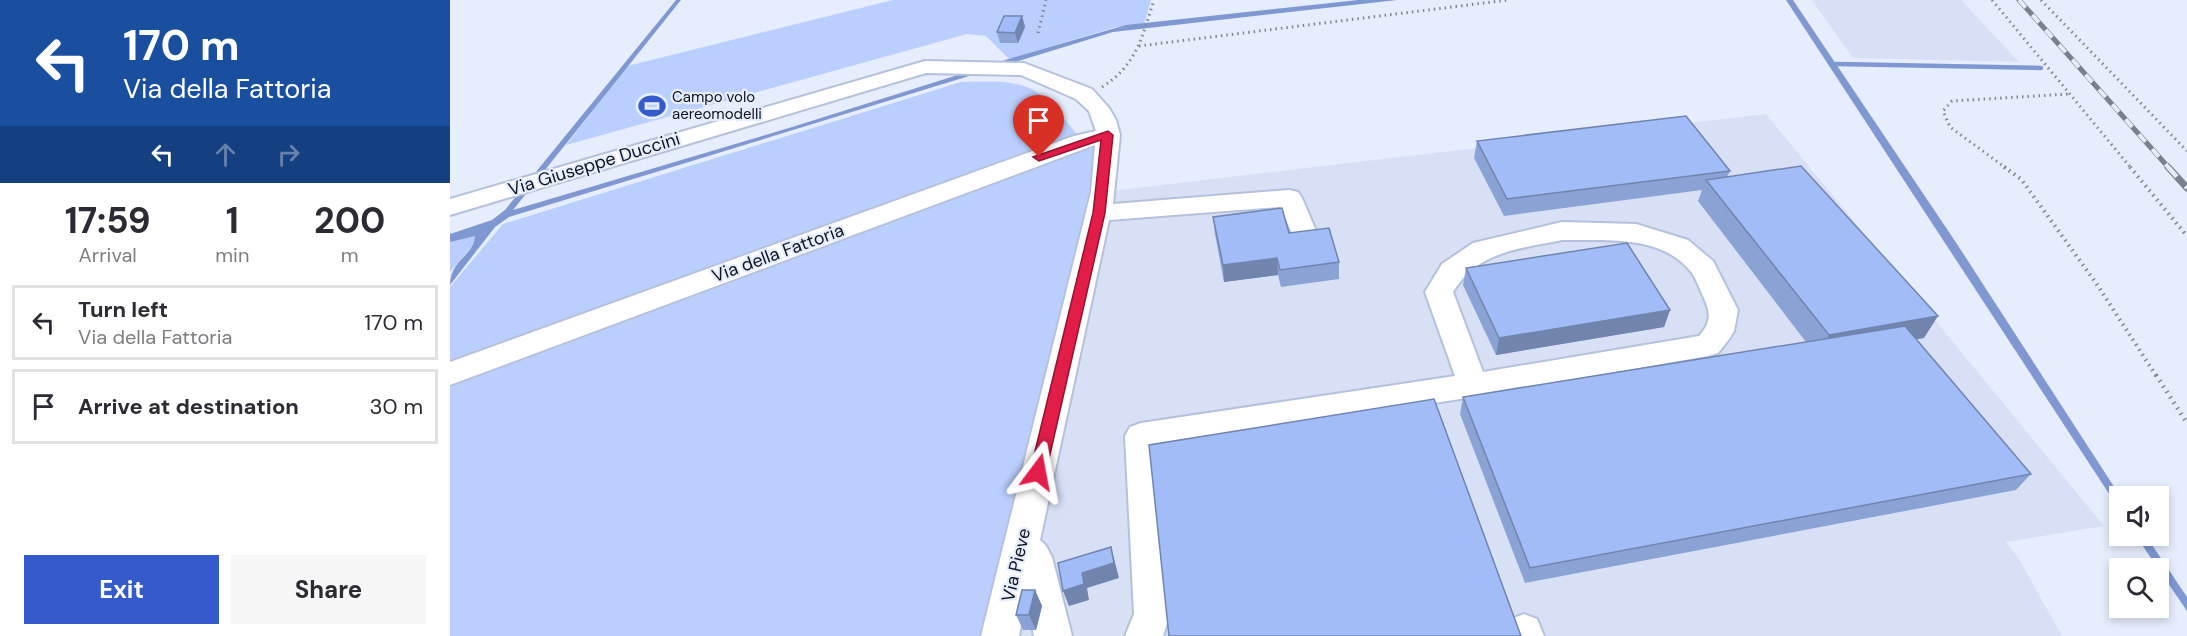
<!DOCTYPE html>
<html lang="en">
<head>
<meta charset="utf-8">
<style>
	body { margin:0; font-family:"DM Sans",sans-serif; background:#f7f7f7; color:#2b2b33; height:100vh; display:flex; flex-direction:column; font-size:22px; white-space:nowrap }
	* { box-sizing:border-box; margin:0 }
	p { font-size:20px; color:#7c7c81 }
	.icon { flex:none; width:33px; height:33px; fill:none; stroke:currentColor; stroke-width:2; stroke-linecap:round; stroke-linejoin:round }
	.map { position:relative; flex:1; overflow:hidden }
	.side { display:flex; flex-direction:column; background:#fff; width:450px }
	.side>* { flex:none }
	.top-card { background:#1a4fa0; color:#fff; overflow:hidden }
	.controls { position:absolute; left:1659px; top:486px; display:grid; gap:12px }
	.controls a { display:grid; place-items:center; width:60px; height:60px; border-radius:0px; background:#fff; box-shadow:0 3px 9px #0003; font-size:30px }
	.pin { position:absolute; display:grid; place-items:center; width:51px; height:51px; color:#fff; margin:-62px -26px; border-radius:50% 50% 50% 0; rotate:-45deg; box-shadow:0 0 6px #0007 }
	.pin .icon { rotate:45deg }
	.me { position:absolute; width:66px; margin:-33px; rotate:13deg; stroke-linejoin:round; filter:drop-shadow(0 0 4px #0008) }
	.turn { display:flex; align-items:center; gap:21px; height:126px; padding:0 24px; font-size:27px }
	.turn .icon { width:78px; height:78px; stroke-width:2.5 }
	.turn b { display:block; font-size:42px; line-height:51px }
	.lanes { display:flex; align-items:center; height:57px; padding:0 24px; background:#0003; justify-content:center; gap:30px; direction:ltr }
	.lanes .off { opacity:.35 }
	.eta { display:flex; justify-content:space-evenly; align-items:center; height:102px; text-align:center }
	.eta b { font-size:36px; font-weight:700; line-height:42px }
	.cta { display:flex; gap:12px; margin-top:auto; padding:12px 24px }
	.cta a { flex:1; height:69px; border-radius:0px; background:#355acb; color:#fff; font-size:24px; font-weight:700; line-height:69px; text-align:center }
	.cta a+a { background:#f7f7f7; color:#2b2b33 }
	ul { padding:0; list-style:none }
	li { display:flex; align-items:center; gap:18px; height:75px; margin:0 12px 9px; padding:0 12px; border:3px solid #e1e1e2; border-radius:0px }
	li div { flex:1 }
	li b { display:block; font-size:22px }
	li em { font-style:normal }
	main { display:flex; flex:1; min-height:0 }
	.map>svg:first-child { display:block }
	.built { fill:#d7e0f5 }
	.green { fill:#bbcffe }
	.water { fill:#7f98d1 }
	.lines { fill:none; stroke-linecap:round; stroke-linejoin:round }
	.stream { stroke:#7f98d1; stroke-width:4.5 }
	.minor-casing { stroke:#b5c1db; stroke-width:4 }
	.path-far2 { stroke:#818693; stroke-width:3; stroke-dasharray:1.5 4; stroke-linecap:butt }
	.path-far1 { stroke:#818693; stroke-width:4; stroke-dasharray:1.5 4.5; stroke-linecap:butt }
	.path { stroke:#818693; stroke-width:4.5; stroke-dasharray:1.5 5; stroke-linecap:butt }
	.minor { fill:#fff; fill-rule:evenodd }
	.rail-far1-casing { stroke:#7b808d; stroke-width:5 }
	.rail-casing { stroke:#7b808d; stroke-width:7 }
	.rail-far1 { stroke:#e6edfd; stroke-width:4; stroke-dasharray:10; stroke-linecap:butt }
	.rail { stroke:#e6edfd; stroke-width:4.5; stroke-dasharray:13; stroke-linecap:butt }
	.wall { fill:#8ba2d5 }
	.shaded-wall { fill:#7184ae }
	.building { fill:#a2bcf8; stroke:#7184ae; stroke-width:1.5 }
	.route { fill:#e11d48; stroke:#92132f; stroke-width:1.5 }
	.labels { text-anchor:middle; dominant-baseline:central; stroke-width:4.5; stroke-linejoin:round; paint-order:stroke }
	.far-poi-label { font-size:15px; fill:#10141d; stroke:#e6edfd; text-anchor:start }
	.street-label { font-size:18px; fill:#10141d; stroke:#e6edfd }
</style>
</head>
<body>
<main>
<section class="side">
<div class="top-card">
<div class="turn"><svg class="icon" aria-label="left" viewBox="0 0 24 24"><path d="M17 20v-9H6M10 6l-5 5 5 5"/></svg><div><b>170 m</b>Via della Fattoria</div></div>
<div class="lanes"><svg class="icon" aria-label="left" viewBox="0 0 24 24"><path d="M17 20v-9H6M10 6l-5 5 5 5"/></svg><svg class="icon off" aria-label="ahead" viewBox="0 0 24 24"><path d="M12 20V5M6 11l6-6 6 6"/></svg><svg class="icon off" aria-label="right" viewBox="0 0 24 24"><path d="M7 20v-9h11M14 6l5 5-5 5"/></svg></div>
</div>
<div class="eta">
<div><b>17:59</b><p>Arrival</p></div>
<div><b>1</b><p>min</p></div>
<div><b>200</b><p>m</p></div>
</div>
<ul>
<li><svg class="icon" aria-label="left" viewBox="0 0 24 24"><path d="M17 20v-9H6M10 6l-5 5 5 5"/></svg><div><b>Turn left</b><p>Via della Fattoria</p></div><em>170 m</em></li>
<li><svg class="icon" aria-label="arrive" viewBox="0 0 24 24"><path d="M6 21V4h12l-3 4 3 4H6"/></svg><div><b>Arrive at destination</b></div><em>30 m</em></li>
</ul>
<div class="cta"><a>Exit</a><a>Share</a></div>
</section>
<div class="map">
<svg width="1737" height="636" viewBox="0 0 1737 636">
	<rect width="100%" height="100%" fill="#e6edfd"/>
	<g class="built">
		<path d="M 1362,0 L 1511,0 L 1569,62 L 1403,58 Z"/>
		<path d="M 1316,114 L 1654,526 L 1556,542 L 1569,559 L 1612,636 L 550,636 L 653,192 Z"/>
	</g>
	<g class="green">
		<path d="M 443,0 L 701,0 L 694,25 L 666,27 L 559,59 L 536,36 L 517,34 L 116,145 L 177,66 Z"/>
		<path d="M 511,82 C 536,82 572,78 592,96 C 607,108 620,126 632,141 L 658,135 L 550,636 L 0,636 L 0,287 L 53,224 Z"/>
		<path d="M 19,236 L 25,236 L 25,243 L 0,272 L 0,242 Z"/>
	</g>
	<g class="water">
		<path d="M 226,0 L 231,0 L 63,210 L 339,128 L 565,57 L 676,25 L 908,0 L 947,0 L 663,32 L 59,217 L 45,227 L 0,285 C 0,260 24,256 25,236 L 0,242 L 0,234 L 42,220 L 55,210 Z"/>
		<path d="M 1336,0 L 1343,0 L 1507,244 L 1670,496 L 1669,509 Z"/>
		<path d="M 1686,536 L 1696,536 L 1737,597 L 1737,611 Z"/>
	</g>
	<g class="lines">
		<path class="stream" d="M 1386,64 L 1591,68"/>
		<defs>
			<g id="minor">
				<path d="M 475,61 L 574,63 L 642,89 L 659,108 L 666,120 L 670,135 L 663,204 L 839,190 L 848,192 L 852,198 L 869,238 L 865,244 L 856,247 L 847,244 L 830,207 L 659,220 L 590,540 L 596,546 L 602,557 L 622,636 L 584,636 L 576,601 L 569,636 L 531,636 L 641,192 L 645,145 L 0,385 L 0,362 L 624,136 L 646,131 L 639,111 L 626,99 L 571,75 L 476,73 L 0,215 L 0,199 Z"/>
				<path d="M 1112,222 L 1186,224 L 1238,240 L 1263,261 L 1288,310 L 1284,331 L 1280,338 L 1268,353 L 1258,356 L 1023,397 L 708,446 L 720,614 L 713,636 L 675,636 L 684,614 L 675,436 L 680,427 L 691,423 L 1005,376 L 975,292 L 992,264 L 1023,243 ZM 1112,240 C 1156,241 1212,234 1242,273 C 1246,279 1249,287 1252,294 C 1260,311 1263,320 1249,336 L 1033,372 L 1003,292 C 1028,251 1069,249 1112,240 Z"/>
				<path d="M 1074,614 L 1087,619 L 1094,636 L 1056,636 L 1055,632 L 1061,619 Z"/>
			</g>
		</defs>
		<use href="#minor" class="minor-casing"/>
		<g class="path-far2">
			<path d="M 1542,0 L 1681,168"/>
			<path d="M 1591,0 L 1737,151"/>
			<path d="M 588,33 L 596,0"/>
			<path d="M 689,46 L 1058,0"/>
			<path d="M 652,87 C 687,65 692,37 704,0"/>
			<path d="M 1556,168 L 1500,127 L 1493,111 L 1502,101 L 1619,94"/>
		</g>
		<g class="path-far1">
			<path d="M 1554,167 L 1571,179 L 1646,283 L 1707,377"/>
			<path d="M 1680,167 L 1737,236"/>
		</g>
		<path class="path" d="M 1706,375 L 1737,423"/>
		<use href="#minor" class="minor"/>
		<defs>
			<path id="rail-far1" d="M 1569,0 L 1719,168"/>
			<path id="rail" d="M 1718,167 L 1737,188"/>
		</defs>
		<use href="#rail-far1" class="rail-far1-casing"/>
		<use href="#rail" class="rail-casing"/>
		<use href="#rail-far1" class="rail-far1"/>
		<use href="#rail" class="rail"/>
	</g>
	<g class="wall">
		<path d="M 572,16 L 575,27 L 568,43 L 550,43 L 547,32 Z"/>
		<path d="M 1027,141 L 1280,171 L 1277,177 L 1474,338 L 1466,339 L 1581,474 L 1566,490 L 1075,583 L 1010,414 L 1013,397 L 1356,342 L 1248,201 L 1252,190 L 1054,216 L 1024,158 Z"/>
		<path d="M 763,217 L 839,233 L 889,262 L 889,279 L 831,287 L 828,275 L 774,282 L 765,234 Z"/>
		<path d="M 1016,268 L 1220,310 L 1214,327 L 1046,355 L 1013,285 Z"/>
		<path d="M 585,590 L 592,606 L 586,630 L 573,630 L 566,615 Z"/>
	</g>
	<g class="shaded-wall">
		<path d="M 572,16 L 575,27 L 568,43 L 565,33 Z"/>
		<path d="M 827,258 L 828,275 L 774,282 L 773,265 Z"/>
		<path d="M 1220,310 L 1214,327 L 1046,355 L 1049,338 Z"/>
		<path d="M 1488,316 L 1474,338 L 1367,356 L 1379,335 Z"/>
		<path d="M 661,547 L 669,578 L 637,588 L 639,600 L 619,606 L 613,591 Z"/>
		<path d="M 585,590 L 592,606 L 586,630 L 579,615 Z"/>
	</g>
	<g class="building">
		<path d="M 554,16 L 572,16 L 565,33 L 547,32 Z"/>
		<path d="M 1236,116 L 1280,171 L 1057,199 L 1027,141 Z"/>
		<path d="M 1351,166 L 1488,316 L 1379,335 L 1256,180 Z"/>
		<path d="M 832,208 L 839,233 L 879,228 L 889,262 L 830,270 L 827,258 L 773,265 L 763,217 Z"/>
		<path d="M 1177,243 L 1220,310 L 1049,338 L 1016,268 Z"/>
		<path d="M 1455,326 L 1581,474 L 1080,568 L 1013,397 Z"/>
		<path d="M 984,399 L 1071,636 L 719,636 L 699,445 Z"/>
		<path d="M 661,547 L 664,563 L 632,573 L 634,584 L 613,591 L 608,563 Z"/>
		<path d="M 572,590 L 585,590 L 579,615 L 566,615 Z"/>
	</g>
	<path class="route" d="M 658,131 L 663,135 L 655,213 L 596,472 L 594,477 L 588,478 L 583,477 L 580,472 L 643,213 L 651,140 L 589,161 L 583,157 Z"/>
	<defs>
		<symbol id="stadium-bare" viewBox="-9 -9 18 18"><path d="M0-5a6.5 5 0 1 0 0 10a6.5 5 0 1 0 0-10ZM-3.5-1.8h7v3.6h-7Z" fill="#355acb" stroke="#e6edfd" stroke-width="2.5" paint-order="stroke"/></symbol>
	</defs>
	<g fill-rule="evenodd">
		<use href="#stadium-bare" x="183" y="87" width="38" height="38"/>
	</g>
	<g class="labels">
		<g class="far-poi-label">
			<text x="222" y="97">Campo volo<tspan x="222" dy="17">aereomodelli</tspan></text>
		</g>
		<g class="street-label">
			<text transform="translate(144 164) rotate(-17)">Via Giuseppe Duccini</text>
			<text transform="translate(328 253) rotate(-20)">Via della Fattoria</text>
			<text transform="translate(566 565) rotate(-77)">Via Pieve</text>
		</g>
	</g>
</svg>
<div class="controls">
<a><svg class="icon" aria-label="sound" viewBox="0 0 24 24"><path d="M4 9h4l5-4v14l-5-4H4zM17 9q2 3 0 6"/></svg></a>
<a><svg class="icon" aria-label="search" viewBox="0 0 24 24"><circle cx="10" cy="10" r="6"/><path d="M15 15l6 6"/></svg></a>
</div>
<div class="pin" style="left:589px;top:157px;background:#d93025"><svg class="icon" aria-label="arrive" viewBox="0 0 24 24"><path d="M6 21V4h12l-3 4 3 4H6"/></svg></div>
<svg class="me" style="left:588px;top:472px" viewBox="-20 -20 40 40"><path d="M0-17L14 15 0 8-14 15z" fill="#e11d48" stroke="#fff" stroke-width="4"/></svg>
</div>
</main>
</body>
</html>
